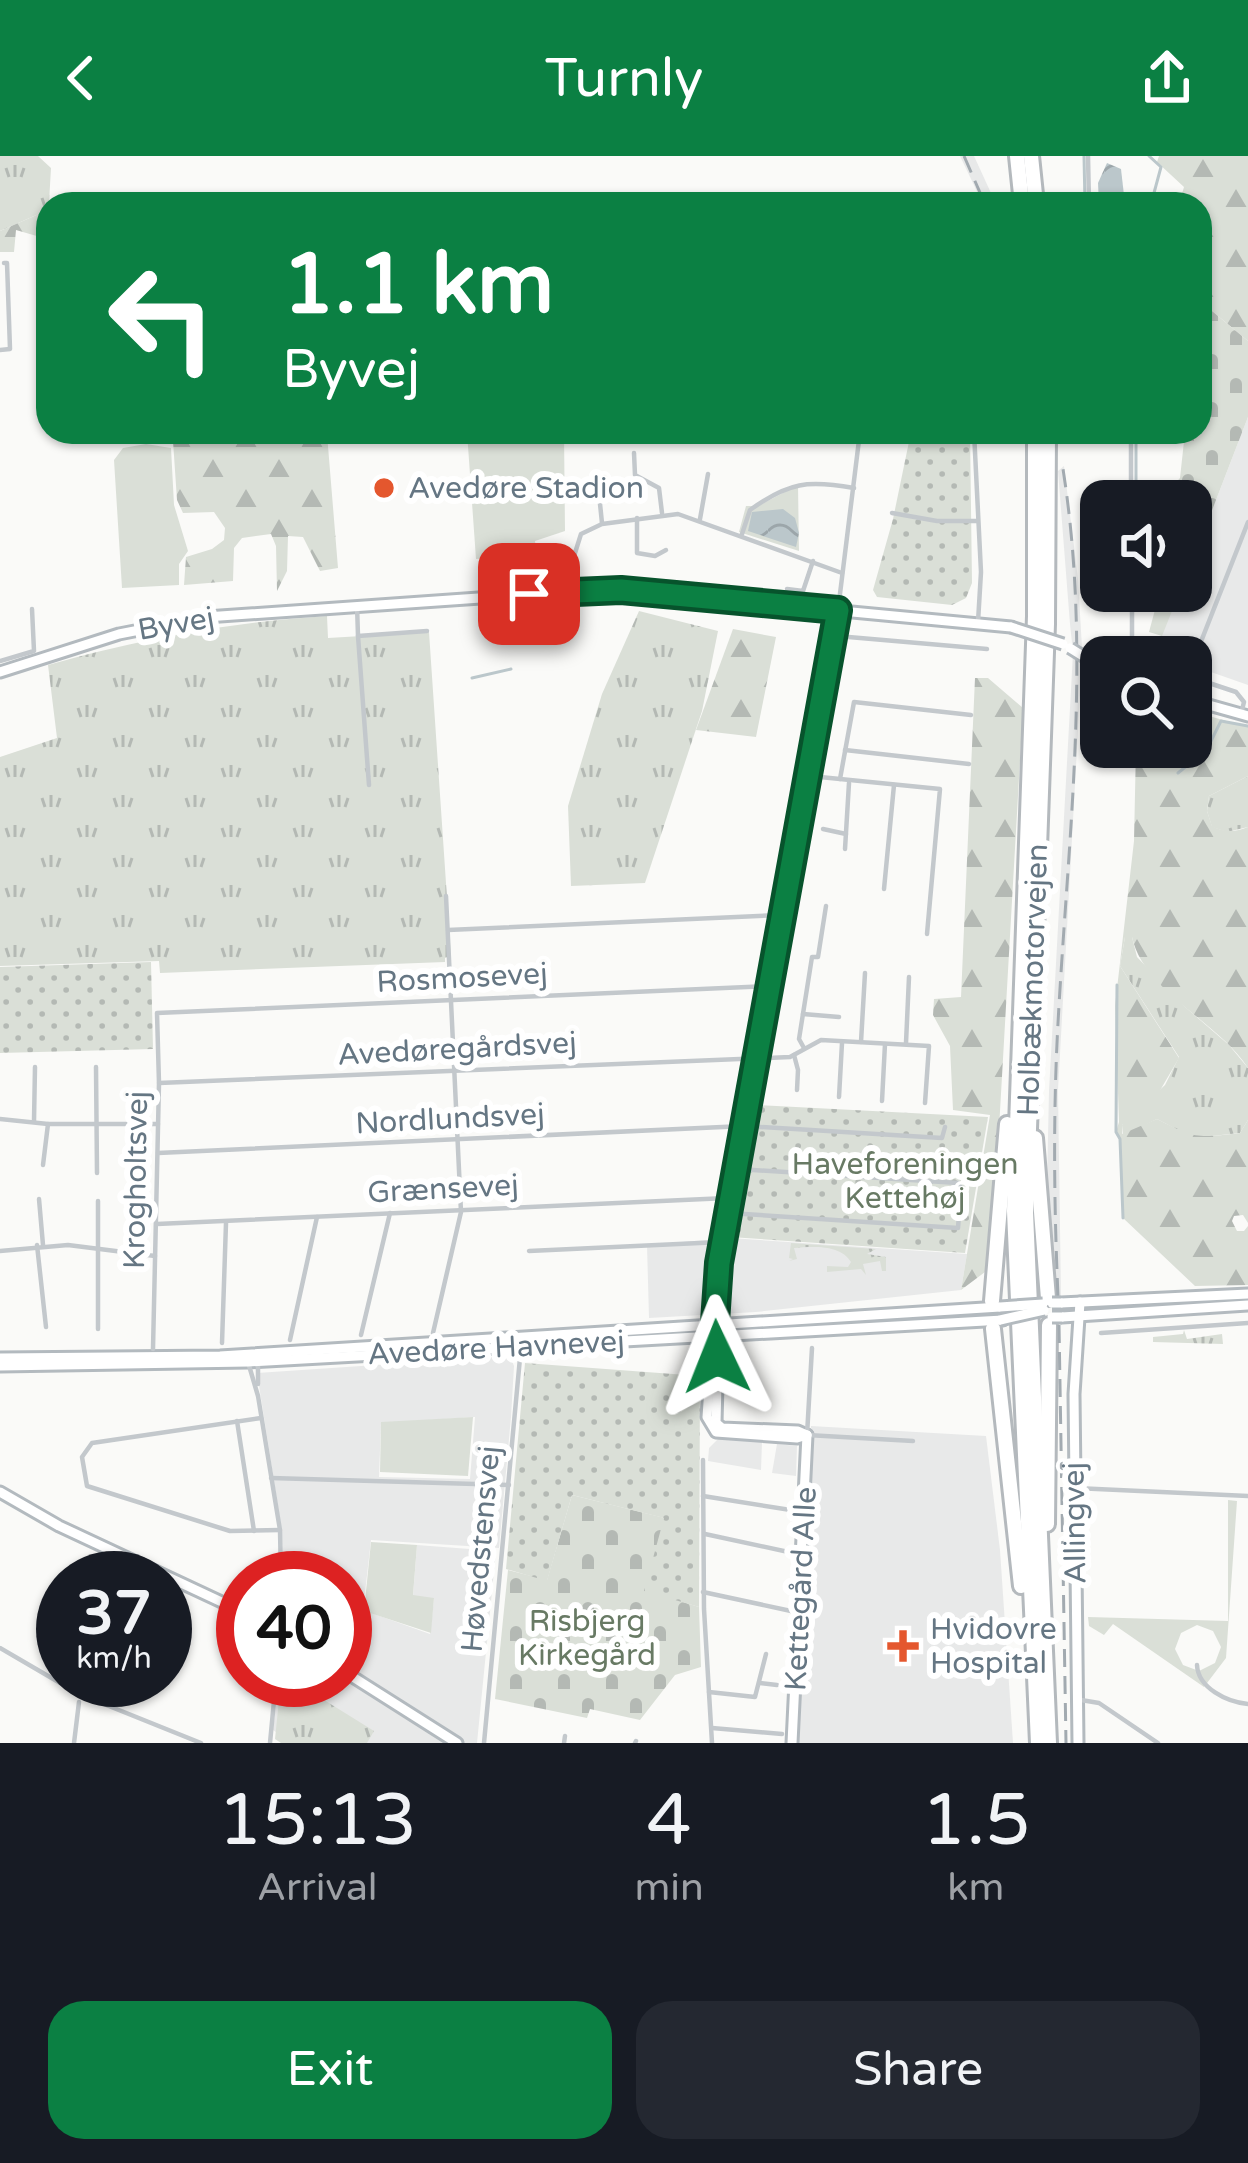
<!DOCTYPE html>
<html lang="en">
<head>
<meta charset="utf-8">
<style>
	body { margin:0; font-family:"Varela Round",sans-serif; background:#242831; color:#f1f3f6; height:100vh; display:flex; flex-direction:column; font-size:45px; white-space:nowrap }
	* { box-sizing:border-box; margin:0 }
	p { font-size:39px; color:#9ea1a6 }
	.icon { flex:none; width:66px; height:66px; fill:none; stroke:currentColor; stroke-width:2; stroke-linecap:round; stroke-linejoin:round }
	.map { position:relative; height:1587px; overflow:hidden }
	.details { display:flex; flex-direction:column; background:#171b24; flex:1 }
	.details>* { flex:none }
	.guide { position:absolute; left:36px; top:36px; width:1176px; height:252px; border-radius:36px; box-shadow:0 3px 9px #0004; background:#0b8043; color:#fff; overflow:hidden }
	.controls { position:absolute; left:1080px; top:324px; display:grid; gap:24px }
	.controls a { display:grid; place-items:center; width:132px; height:132px; border-radius:24px; background:#171b24; box-shadow:0 3px 9px #0004; font-size:60px }
	.speed { position:absolute; left:36px; top:1395px; display:flex; gap:24px; font-size:60px; font-weight:700; text-align:center }
	.speed>* { display:grid; place-content:center; width:156px; height:156px; border-radius:50%; background:#171b24; box-shadow:0 3px 9px #0004; line-height:1 }
	.speed small { font-size:30px; font-weight:400 }
	.speed .limit { border:18px solid #d22; background:#fff; color:#111 }
	.pin { position:absolute; display:grid; place-items:center; width:102px; height:102px; color:#fff; margin:-51px; border-radius:24px; box-shadow:0 6px 18px #0006 }
	.me { position:absolute; width:132px; margin:-66px; rotate:358deg; stroke-linejoin:round; filter:drop-shadow(0 0 9px #0008) }
	.turn { display:flex; align-items:center; gap:42px; height:252px; padding:0 48px; font-size:54px }
	.turn .icon { width:156px; height:156px; stroke-width:2.5 }
	.turn b { display:block; font-size:84px; line-height:102px }
	.eta { display:flex; justify-content:space-evenly; align-items:center; height:204px; text-align:center }
	.eta b { font-size:72px; font-weight:600; line-height:84px }
	.cta { display:flex; gap:24px; margin-top:auto; padding:24px 48px }
	.cta a { flex:1; height:138px; border-radius:36px; background:#0b8043; color:#fff; font-size:48px; font-weight:600; line-height:138px; text-align:center }
	.cta a+a { background:#242831; color:#f1f3f6 }
	header { display:flex; justify-content:space-between; align-items:center; height:156px; padding:0 48px; background:#0b8043; color:#fff; font-size:54px; font-weight:600 }
	.map>svg:first-child { display:block }
	.built { fill:#e8e9e9; fill-rule:evenodd }
	.grass { fill:url(#grass-tufts) }
	.forest { fill:url(#forest-firs) }
	.cemetery { fill:url(#cemetery-stones) }
	.park { fill:#dadfd7; fill-rule:evenodd }
	.garden { fill:url(#garden-dots) }
	.water { fill:url(#water-waves) }
	.lines { fill:none; stroke-linecap:round; stroke-linejoin:round }
	.stream { stroke:#bbc7cb; stroke-width:3 }
	.secondary-casing { stroke:#b3babf; stroke-width:15 }
	.highway-casing { stroke:#b4b9bd; stroke-width:20 }
	.street { stroke:#c3c8cc; stroke-width:4.5 }
	.secondary { stroke:#fff; stroke-width:9 }
	.highway { stroke:#fff; stroke-width:14 }
	.rail { stroke:#a2aab0; stroke-width:3; stroke-dasharray:18 9; stroke-linecap:butt }
	.secondary-bridge-casing { stroke:#b3babf; stroke-width:15; stroke-linecap:butt }
	.secondary-bridge { stroke:#fff; stroke-width:9 }
	.route-casing { stroke:#07532c; stroke-width:30 }
	.route { stroke:#0b8043; stroke-width:21 }
	.poi-dot { fill:#e4572e; stroke:#fff; stroke-width:4.5 }
	.labels { text-anchor:middle; dominant-baseline:central; stroke-width:12; stroke-linejoin:round; paint-order:stroke }
	.poi-label { font-size:30px; fill:#657683; stroke:#fff; text-anchor:start }
	.street-label { font-size:30px; fill:#657683; stroke:#fff }
	.park-label { font-size:30px; fill:#687a64; stroke:#fff }
</style>
</head>
<body>
<header><svg class="icon" aria-label="back" viewBox="0 0 24 24"><path d="M15 5l-7 7 7 7"/></svg>Turnly<svg class="icon" aria-label="share" viewBox="0 0 24 24"><path d="M12 15V3M7 8l5-5 5 5M5 13v7h14v-7"/></svg></header>
<div class="map">
<svg width="1248" height="1587" viewBox="0 0 1248 1587">
	<defs>
		<pattern id="grass-tufts" width="24" height="20" patternUnits="userSpaceOnUse" patternTransform="scale(3)"><rect width="24" height="20" fill="#dadfd7"/><path d="M3 7l-1-3M5 7V3M7 7l1-3M15 17l-1-3M17 17v-4M19 17l1-3" fill="none" stroke="#b4b9b4"/></pattern>
		<pattern id="forest-firs" width="22" height="20" patternUnits="userSpaceOnUse" patternTransform="scale(3)"><rect width="22" height="20" fill="#dadfd7"/><path d="M5 1l3.5 6h-7zM16 11l3.5 6h-7z" fill="#b4b9b4"/></pattern>
		<pattern id="cemetery-stones" width="16" height="16" patternUnits="userSpaceOnUse" patternTransform="scale(3)"><rect width="16" height="16" fill="#dadfd7"/><path d="M2 7V4a2 2 0 0 1 4 0v3zM10 15v-3a2 2 0 0 1 4 0v3z" fill="#b4b9b4"/></pattern>
		<pattern id="garden-dots" width="8" height="8" patternUnits="userSpaceOnUse" patternTransform="scale(3)"><rect width="8" height="8" fill="#dadfd7"/><path d="M2 2h.1M6 6h.1" fill="none" stroke="#b4b9b4" stroke-width="1.8" stroke-linecap="round"/></pattern>
		<pattern id="water-waves" width="16" height="10" patternUnits="userSpaceOnUse" patternTransform="scale(3)"><rect width="16" height="10" fill="#bbc7cb"/><path d="M0 5q4-4 8 0t8 0" fill="none" stroke="#9ca6aa"/></pattern>
	</defs>
	<rect width="100%" height="100%" fill="#fafaf8"/>
	<g class="built">
		<path d="M 960,0 L 974,0 L 996,48 L 983,48 Z"/>
		<path d="M 1248,261 L 1248,529 L 1191,509 L 1191,501 L 1170,501 L 1154,495 L 1180,435 L 1191,435 L 1191,409 Z"/>
		<path d="M 1064,310 L 1078,423 L 1082,492 L 1072,487 L 1070,468 L 1058,315 Z"/>
		<path d="M 1073,497 L 1082,503 L 1058,934 L 1061,1139 L 1054,1141 L 1047,1026 L 1049,935 Z"/>
		<path d="M 730,1082 L 967,1098 L 961,1134 L 756,1156 L 649,1162 L 647,1089 Z"/>
		<path d="M 510,1200 L 514,1210 L 511,1261 L 499,1392 L 371,1384 L 363,1454 L 430,1478 L 434,1443 L 413,1440 L 417,1389 L 496,1395 L 477,1587 L 292,1587 L 273,1574 L 279,1524 L 345,1524 L 345,1422 L 283,1422 L 282,1376 L 257,1217 ZM 475,1261 L 470,1323 L 379,1321 L 381,1267 Z"/>
		<path d="M 811,1270 L 986,1280 L 1000,1394 L 1013,1587 L 795,1587 Z"/>
		<path d="M 719,1282 L 762,1286 L 761,1314 L 708,1305 L 709,1292 Z"/>
		<path d="M 777,1288 L 797,1290 L 796,1320 L 772,1317 Z"/>
	</g>
	<g class="grass">
		<path d="M 0,0 L 38,0 L 51,12 L 48,64 L 41,57 L 0,75 Z"/>
		<path d="M 639,455 L 718,475 L 702,555 L 645,727 L 571,730 L 568,650 L 602,538 Z"/>
		<path d="M 327,460 L 328,482 L 429,476 L 451,801 L 445,802 L 445,806 L 160,817 L 159,805 L 0,810 L 0,601 L 57,582 L 48,509 C 147,482 225,467 327,460 Z"/>
		<path d="M 1248,620 L 1248,671 L 1227,676 L 1212,671 L 1207,655 L 1209,640 Z"/>
		<path d="M 1125,781 L 1132,781 L 1137,801 L 1184,850 L 1229,889 L 1248,912 L 1248,964 L 1240,977 L 1193,982 L 1157,963 L 1123,980 L 1122,969 L 1165,929 L 1179,901 L 1120,810 Z"/>
		<path d="M 791,1087 L 876,1093 L 867,1098 L 886,1101 L 886,1115 L 882,1115 L 880,1105 L 863,1108 L 866,1119 L 861,1113 L 827,1116 L 827,1110 L 848,1111 L 851,1106 C 841,1089 815,1090 794,1092 L 797,1103 L 789,1105 L 793,1103 L 789,1102 Z"/>
		<path d="M 1184,1174 L 1187,1183 L 1222,1178 L 1223,1188 L 1153,1186 L 1153,1181 L 1183,1178 Z"/>
		<path d="M 281,1524 L 292,1524 L 374,1575 L 367,1587 L 281,1587 L 275,1583 Z"/>
	</g>
	<g class="forest">
		<path d="M 1159,0 L 1248,0 L 1248,185 L 1200,145 L 1200,48 L 1179,48 L 1184,31 L 1157,6 Z"/>
		<path d="M 41,57 L 48,64 L 47,83 L 16,74 L 14,96 L 0,96 L 0,75 Z"/>
		<path d="M 327,278 L 338,412 L 320,415 L 303,381 L 288,380 L 287,415 L 277,435 L 276,390 L 271,378 L 242,382 L 234,392 L 233,425 L 184,429 L 186,401 L 212,393 L 224,384 L 225,372 L 214,356 L 183,357 L 177,344 L 173,285 Z"/>
		<path d="M 733,473 L 776,481 L 756,581 L 696,574 Z"/>
		<path d="M 975,522 L 988,522 L 1023,552 L 995,1043 L 985,1116 L 961,1134 L 990,959 L 953,954 L 950,890 L 933,859 L 934,843 L 961,841 Z"/>
		<path d="M 1191,555 L 1248,571 L 1248,620 L 1209,640 L 1207,655 L 1212,670 C 1225,677 1235,676 1248,671 L 1248,912 C 1219,866 1144,836 1132,781 L 1125,781 L 1120,810 L 1179,902 L 1148,955 L 1122,969 L 1122,978 L 1157,963 C 1196,983 1197,982 1240,977 L 1248,964 L 1248,1067 L 1243,1059 L 1234,1060 L 1232,1065 L 1237,1075 L 1244,1075 L 1248,1070 L 1248,1129 L 1195,1130 L 1123,1062 L 1120,983 L 1116,976 L 1119,966 L 1115,850 L 1134,685 L 1136,591 L 1149,591 L 1150,607 L 1165,608 L 1172,591 L 1191,591 Z"/>
	</g>
	<g class="cemetery">
		<path d="M 1200,145 L 1248,185 L 1248,261 L 1191,409 L 1191,345 L 1166,345 L 1166,338 L 1180,322 L 1185,276 L 1200,276 Z"/>
		<path d="M 1160,435 L 1180,435 L 1162,480 L 1149,476 Z"/>
		<path d="M 572,1339 L 665,1362 L 645,1434 L 699,1451 L 701,1511 L 675,1519 L 640,1564 L 590,1553 L 587,1562 L 495,1543 L 508,1414 L 547,1424 Z"/>
	</g>
	<g class="park">
		<path d="M 467,276 L 564,276 L 565,375 L 535,385 L 537,399 L 476,403 Z"/>
		<path d="M 146,288 L 171,292 L 174,349 L 188,395 L 179,408 L 179,429 L 122,432 L 114,304 L 123,292 Z"/>
		<path d="M 798,329 L 799,395 L 739,376 L 746,350 L 758,350 Z"/>
		<path d="M 473,1261 L 468,1320 L 380,1316 L 381,1266 Z"/>
		<path d="M 1228,1344 L 1237,1345 L 1226,1502 L 1204,1531 L 1113,1468 L 1104,1479 L 1089,1470 L 1088,1461 L 1228,1465 ZM 1197,1469 L 1213,1475 L 1221,1491 L 1215,1507 L 1199,1515 L 1183,1509 L 1175,1493 L 1181,1477 Z"/>
		<path d="M 371,1386 L 417,1389 L 413,1439 L 434,1442 L 431,1477 L 364,1455 Z"/>
	</g>
	<g class="garden">
		<path d="M 911,276 L 970,276 L 972,427 L 966,442 L 952,449 L 877,441 L 873,434 L 893,363 Z"/>
		<path d="M 151,806 L 153,893 L 0,897 L 0,811 Z"/>
		<path d="M 756,949 L 988,961 L 965,1097 L 730,1081 Z"/>
		<path d="M 525,1207 L 700,1220 L 699,1451 L 644,1435 L 664,1362 L 572,1339 L 547,1425 L 506,1413 Z"/>
	</g>
	<g class="water">
		<path d="M 1107,7 L 1121,13 L 1125,48 L 1099,48 L 1098,27 Z"/>
		<path d="M 783,353 L 795,362 L 799,377 L 796,391 L 748,375 L 752,356 Z"/>
	</g>
	<g class="lines">
		<g class="stream">
			<path d="M 1084,0 L 1085,48"/>
			<path d="M 1149,0 L 1161,11 L 1151,48"/>
			<path d="M 1136,276 L 1136,345"/>
			<path d="M 472,522 L 511,513"/>
			<path d="M 1205,597 L 1221,565 L 1248,570"/>
			<path d="M 1178,617 L 1194,604"/>
			<path d="M 1117,829 L 1116,976 L 1120,983 L 1123,1062"/>
		</g>
		<defs>
			<g id="secondary">
				<path d="M 1086,502 L 1101,511"/>
				<path d="M 0,516 L 119,478 L 206,461 L 609,433 L 1011,471"/>
				<path d="M 1191,544 L 1248,560"/>
				<path d="M 1061,1147 L 1248,1138"/>
				<path d="M 1062,1161 L 1248,1149"/>
				<path d="M 714,1181 L 718,1189 L 716,1267 L 722,1272 L 798,1275 L 807,1279"/>
				<path d="M 0,1202 L 220,1200 L 1000,1151"/>
				<path d="M 0,1210 L 248,1206 L 1003,1164"/>
				<path d="M 807,1279 L 797,1282 L 716,1276 L 707,1261 L 717,1115 L 838,454"/>
				<path d="M 0,1336 L 59,1370 L 243,1456"/>
				<path d="M 345,1516 L 457,1587"/>
				<path d="M 792,1587 L 807,1279"/>
				<path d="M 1078,1587 L 1074,1238 L 1080,1146"/>
			</g>
			<g id="highway">
				<path d="M 1017,0 L 1022,48"/>
				<path d="M 1031,0 L 1036,48"/>
				<path d="M 1035,276 L 1035,460 L 1014,1055 L 1038,1587"/>
				<path d="M 1048,276 L 1047,468 L 1026,1057 L 1049,1587"/>
				<path d="M 1035,982 L 1048,1142"/>
				<path d="M 992,1145 L 1007,968"/>
				<path d="M 993,1173 L 1021,1430"/>
				<path d="M 1047,1368 L 1049,1169"/>
			</g>
		</defs>
		<use href="#secondary" class="secondary-casing"/>
		<use href="#highway" class="highway-casing"/>
		<g class="street">
			<path d="M 1088,0 L 1089,48"/>
			<path d="M 0,194 L 10,193 L 7,107 L 4,107"/>
			<path d="M 974,276 L 981,416 L 978,466"/>
			<path d="M 1131,276 L 1131,345"/>
			<path d="M 634,297 L 635,319 L 659,332 L 662,357"/>
			<path d="M 597,319 L 602,367"/>
			<path d="M 892,357 L 937,365 L 977,365"/>
			<path d="M 637,362 L 637,397 L 655,400 L 666,394"/>
			<path d="M 700,363 L 708,318"/>
			<path d="M 742,378 L 750,354 C 789,326 808,324 854,332"/>
			<path d="M 787,433 L 803,435 L 813,405"/>
			<path d="M 563,435 L 581,378 L 602,368 L 678,358 L 842,417"/>
			<path d="M 1132,435 L 1132,487 L 1143,501"/>
			<path d="M 357,449 L 358,480 L 427,475"/>
			<path d="M 838,454 L 860,276"/>
			<path d="M 358,480 L 369,629"/>
			<path d="M 837,480 L 987,493"/>
			<path d="M 0,505 L 34,495 L 32,453"/>
			<path d="M 1191,511 L 1248,366"/>
			<path d="M 1191,521 L 1236,536 L 1244,546 L 1241,558"/>
			<path d="M 845,594 L 969,608"/>
			<path d="M 810,620 L 940,633 L 927,778"/>
			<path d="M 840,623 L 854,546 L 971,559"/>
			<path d="M 823,673 L 846,678"/>
			<path d="M 845,693 L 849,627"/>
			<path d="M 884,733 L 894,629"/>
			<path d="M 448,774 L 781,759"/>
			<path d="M 803,858 L 839,861"/>
			<path d="M 861,886 L 865,817"/>
			<path d="M 906,887 L 909,821"/>
			<path d="M 804,892 L 799,883 L 812,801 L 818,801 L 826,750"/>
			<path d="M 794,899 L 798,914 L 797,934"/>
			<path d="M 96,911 L 97,1017"/>
			<path d="M 159,927 L 790,901 L 821,884 L 929,890 L 925,947"/>
			<path d="M 839,941 L 842,887"/>
			<path d="M 882,945 L 885,888"/>
			<path d="M 0,963 L 48,968 L 158,968"/>
			<path d="M 34,965 L 35,911"/>
			<path d="M 158,997 L 744,970 L 942,982 L 945,971"/>
			<path d="M 43,1009 L 48,968"/>
			<path d="M 39,1043 L 43,1089"/>
			<path d="M 729,1057 L 958,1072 L 961,1032 L 958,1027 L 738,1013"/>
			<path d="M 157,1068 L 727,1042"/>
			<path d="M 37,1089 L 46,1171"/>
			<path d="M 0,1095 L 68,1089 L 155,1100"/>
			<path d="M 529,1095 L 721,1086"/>
			<path d="M 98,1173 L 98,1045"/>
			<path d="M 433,1177 L 461,1056 L 446,740"/>
			<path d="M 1101,1177 L 1248,1167"/>
			<path d="M 361,1179 L 390,1057"/>
			<path d="M 290,1184 L 317,1061"/>
			<path d="M 222,1187 L 226,1067"/>
			<path d="M 812,1192 L 807,1279 L 913,1285"/>
			<path d="M 153,1193 L 159,927 L 157,857 L 769,830"/>
			<path d="M 248,1206 L 258,1240 L 280,1374 L 281,1422"/>
			<path d="M 258,1206 L 258,1228"/>
			<path d="M 261,1262 L 92,1287 L 82,1301 L 87,1330 L 230,1375 L 280,1374"/>
			<path d="M 237,1265 L 254,1375"/>
			<path d="M 703,1304 L 704,1453 L 712,1587"/>
			<path d="M 271,1322 L 509,1329"/>
			<path d="M 1075,1332 L 1248,1340"/>
			<path d="M 703,1340 L 797,1355"/>
			<path d="M 705,1378 L 793,1397"/>
			<path d="M 703,1436 L 791,1455"/>
			<path d="M 0,1492 L 79,1538 L 201,1587"/>
			<path d="M 1197,1509 C 1198,1532 1227,1546 1248,1548"/>
			<path d="M 760,1527 L 777,1529"/>
			<path d="M 709,1536 L 755,1541 L 766,1498"/>
			<path d="M 1081,1544 L 1099,1547 L 1158,1587"/>
			<path d="M 712,1572 L 782,1578"/>
			<path d="M 74,1587 L 79,1546"/>
			<path d="M 270,1587 L 276,1524"/>
			<path d="M 484,1587 L 520,1202"/>
			<path d="M 564,1587 L 565,1580"/>
			<path d="M 635,1587 L 636,1585"/>
		</g>
		<use href="#secondary" class="secondary"/>
		<use href="#highway" class="highway"/>
		<g class="rail">
			<path d="M 964,0 L 985,48"/>
			<path d="M 1058,1140 C 1054,1049 1053,958 1058,867 C 1068,682 1092,497 1063,313"/>
			<path d="M 1059,1169 L 1066,1587"/>
		</g>
		<defs>
			<g id="secondary-bridge">
				<path d="M 1011,471 L 1063,488"/>
				<path d="M 1070,492 L 1086,502"/>
				<path d="M 1052,1147 L 1061,1147"/>
				<path d="M 1000,1151 L 1043,1148"/>
				<path d="M 1052,1161 L 1062,1161"/>
				<path d="M 1000,1164 L 1044,1154"/>
			</g>
		</defs>
		<use href="#secondary-bridge" class="secondary-bridge-casing"/>
		<use href="#secondary-bridge" class="secondary-bridge"/>
	</g>
	<g class="lines">
		<defs>
			<path id="route" d="M 529,438 L 621,434 L 838,454 L 719,1107 L 714,1181 L 717,1201"/>
		</defs>
		<use href="#route" class="route-casing"/>
		<use href="#route" class="route"/>
	</g>
	<g class="poi-dot">
		<circle cx="384" cy="332" r="12"/>
		<path d="M897 1472h12v12h12v12h-12v12h-12v-12h-12v-12h12z"/>
	</g>
	<g class="labels">
		<g class="poi-label">
			<text x="408" y="332">Avedøre Stadion</text>
			<text x="930" y="1473">Hvidovre<tspan x="930" dy="34">Hospital</tspan></text>
		</g>
		<g class="street-label">
			<text transform="translate(176 468) rotate(-10)">Byvej</text>
			<text transform="translate(462 822) rotate(-3)">Rosmosevej</text>
			<text transform="translate(1033 824) rotate(-88)">Holbækmotorvejen</text>
			<text transform="translate(457 893) rotate(-3)">Avedøregårdsvej</text>
			<text transform="translate(450 963) rotate(-3)">Nordlundsvej</text>
			<text transform="translate(136 1024) rotate(-89)">Krogholtsvej</text>
			<text transform="translate(443 1033) rotate(-3)">Grænsevej</text>
			<text transform="translate(496 1192) rotate(-3)">Avedøre Havnevej</text>
			<text transform="translate(1075 1367) rotate(-91)">Allingvej</text>
			<text transform="translate(481 1393) rotate(-85)">Høvedstensvej</text>
			<text transform="translate(801 1433) rotate(-87)">Kettegård Alle</text>
		</g>
		<g class="park-label">
			<text x="905" y="1008">Haveforeningen<tspan x="905" dy="34">Kettehøj</tspan></text>
			<text x="587" y="1465">Risbjerg<tspan x="587" dy="34">Kirkegård</tspan></text>
		</g>
	</g>
</svg>
<div class="controls">
<a><svg class="icon" aria-label="sound" viewBox="0 0 24 24"><path d="M4 9h4l5-4v14l-5-4H4zM17 9q2 3 0 6"/></svg></a>
<a><svg class="icon" aria-label="search" viewBox="0 0 24 24"><circle cx="10" cy="10" r="6"/><path d="M15 15l6 6"/></svg></a>
</div>
<div class="speed"><div>37<small>km/h</small></div><div class="limit">40</div></div>
<div class="pin" style="left:529px;top:438px;background:#d93025"><svg class="icon" aria-label="arrive" viewBox="0 0 24 24"><path d="M6 21V4h12l-3 4 3 4H6"/></svg></div>
<svg class="me" style="left:717px;top:1201px" viewBox="-20 -20 40 40"><path d="M0-17L14 15 0 8-14 15z" fill="#0b8043" stroke="#fff" stroke-width="4"/></svg>
<div class="guide">
<div class="turn"><svg class="icon" aria-label="left" viewBox="0 0 24 24"><path d="M17 20v-9H6M10 6l-5 5 5 5"/></svg><div><b>1.1 km</b>Byvej</div></div>
</div>
</div>
<section class="details">
<div class="eta">
<div><b>15:13</b><p>Arrival</p></div>
<div><b>4</b><p>min</p></div>
<div><b>1.5</b><p>km</p></div>
</div>
<div class="cta"><a>Exit</a><a>Share</a></div>
</section>
</body>
</html>
